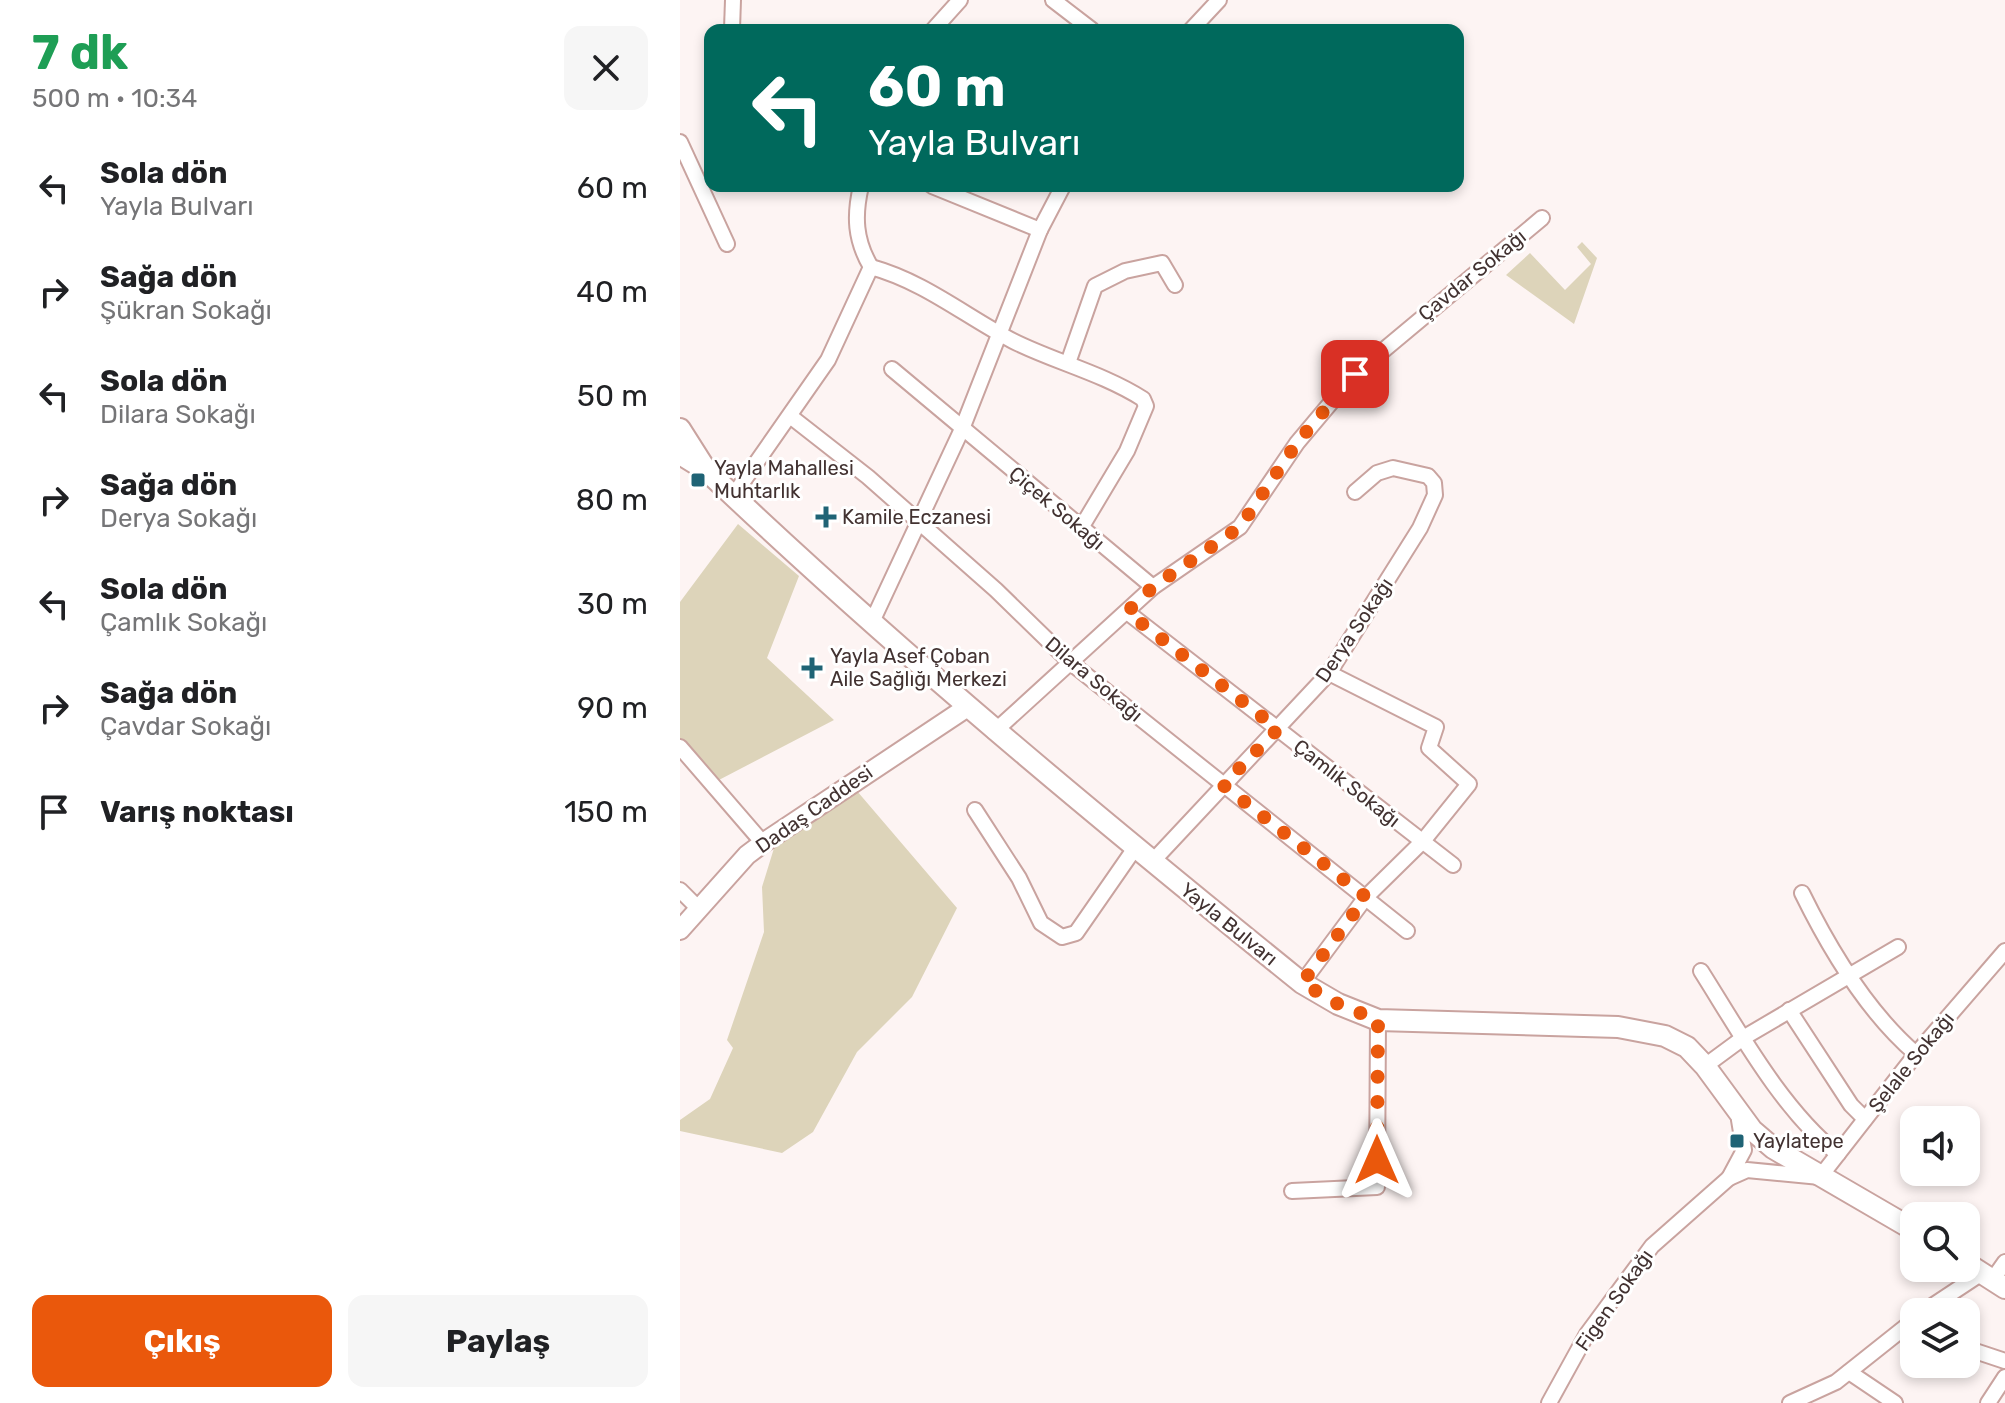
<!DOCTYPE html>
<html lang="tr">
<head>
<meta charset="utf-8">
<style>
	body { margin:0; font-family:Rubik,sans-serif; background:#f6f6f6; color:#202124; height:100vh; display:flex; flex-direction:column; font-size:30px; white-space:nowrap }
	* { box-sizing:border-box; margin:0 }
	p { font-size:26px; color:#757577 }
	.icon { flex:none; width:44px; height:44px; fill:none; stroke:currentColor; stroke-width:2; stroke-linecap:round; stroke-linejoin:round }
	.map { position:relative; flex:1; overflow:hidden }
	.sheet { display:flex; flex-direction:column; background:#fff; width:680px }
	.sheet>* { flex:none }
	.top-card { position:absolute; left:24px; top:24px; width:760px; height:168px; border-radius:16px; box-shadow:0 4px 12px #0003; background:#00695c; color:#fff; overflow:hidden }
	.buttons { position:absolute; left:1220px; top:1106px; display:grid; gap:16px }
	.buttons a { display:grid; place-items:center; width:80px; height:80px; border-radius:16px; background:#fff; box-shadow:0 4px 12px #0003; font-size:40px }
	.pin { position:absolute; display:grid; place-items:center; width:68px; height:68px; color:#fff; margin:-34px; border-radius:16px; box-shadow:0 4px 12px #0006 }
	.me { position:absolute; width:88px; margin:-44px; rotate:0deg; stroke-linejoin:round; filter:drop-shadow(0 0 6px #0008) }
	.turn { display:flex; align-items:center; gap:28px; height:168px; padding:0 32px; font-size:36px }
	.turn .icon { width:104px; height:104px; stroke-width:2.5 }
	.turn b { display:block; font-size:56px; line-height:68px }
	.round { display:grid; place-items:center; flex:none; width:84px; height:84px; border-radius:16px; background:#f6f6f6 }
	.overview { display:flex; align-items:center; justify-content:space-between; height:136px; padding:0 32px }
	h1 { font-size:48px; font-weight:700; line-height:60px; color:#1e9e55 }
	.cta { display:flex; gap:16px; margin-top:auto; padding:16px 32px }
	.cta a { flex:1; height:92px; border-radius:16px; background:#ea580c; color:#fff; font-size:32px; font-weight:700; line-height:92px; text-align:center }
	.cta a+a { background:#f6f6f6; color:#202124 }
	ul { padding:0; list-style:none }
	li { display:flex; align-items:center; gap:24px; height:104px; padding:0 32px }
	li div { flex:1 }
	li b { display:block; font-size:30px }
	li em { font-style:normal }
	main { display:flex; flex:1; min-height:0 }
	.map>svg:first-child { display:block }
	.green { fill:#ddd4ba }
	.lines { fill:none; stroke-linecap:round; stroke-linejoin:round }
	.minor-casing { stroke:#c9a39f; stroke-width:18 }
	.tertiary-casing { stroke:#c9a39f; stroke-width:22 }
	.secondary-casing { stroke:#c9a39f; stroke-width:24 }
	.minor { stroke:#fff; stroke-width:14 }
	.tertiary { stroke:#fff; stroke-width:18 }
	.secondary { stroke:#fff; stroke-width:20 }
	.route { stroke:#ea580c; stroke-width:14; stroke-dasharray:0 25.2 }
	.poi-dot { fill:#1f6375; stroke:#fff; stroke-width:3 }
	.labels { text-anchor:middle; dominant-baseline:central; stroke-width:6; stroke-linejoin:round; paint-order:stroke }
	.street-label { font-size:20px; fill:#423231; stroke:#fff }
	.poi-label { font-size:20px; fill:#423231; stroke:#fff; text-anchor:start }
</style>
</head>
<body>
<main>
<section class="sheet">
<div class="overview"><div><h1>7 dk</h1><p>500 m · 10:34</p></div><a class="round"><svg class="icon" aria-label="close" viewBox="0 0 24 24"><path d="M6 6l12 12M18 6L6 18"/></svg></a></div>
<ul>
<li><svg class="icon" aria-label="left" viewBox="0 0 24 24"><path d="M17 20v-9H6M10 6l-5 5 5 5"/></svg><div><b>Sola dön</b><p>Yayla Bulvarı</p></div><em>60 m</em></li>
<li><svg class="icon" aria-label="right" viewBox="0 0 24 24"><path d="M7 20v-9h11M14 6l5 5-5 5"/></svg><div><b>Sağa dön</b><p>Şükran Sokağı</p></div><em>40 m</em></li>
<li><svg class="icon" aria-label="left" viewBox="0 0 24 24"><path d="M17 20v-9H6M10 6l-5 5 5 5"/></svg><div><b>Sola dön</b><p>Dilara Sokağı</p></div><em>50 m</em></li>
<li><svg class="icon" aria-label="right" viewBox="0 0 24 24"><path d="M7 20v-9h11M14 6l5 5-5 5"/></svg><div><b>Sağa dön</b><p>Derya Sokağı</p></div><em>80 m</em></li>
<li><svg class="icon" aria-label="left" viewBox="0 0 24 24"><path d="M17 20v-9H6M10 6l-5 5 5 5"/></svg><div><b>Sola dön</b><p>Çamlık Sokağı</p></div><em>30 m</em></li>
<li><svg class="icon" aria-label="right" viewBox="0 0 24 24"><path d="M7 20v-9h11M14 6l5 5-5 5"/></svg><div><b>Sağa dön</b><p>Çavdar Sokağı</p></div><em>90 m</em></li>
<li><svg class="icon" aria-label="arrive" viewBox="0 0 24 24"><path d="M6 21V4h12l-3 4 3 4H6"/></svg><div><b>Varış noktası</b></div><em>150 m</em></li>
</ul>
<div class="cta"><a>Çıkış</a><a>Paylaş</a></div>
</section>
<div class="map">
<svg width="1325" height="1403" viewBox="0 0 1325 1403">
	<rect width="100%" height="100%" fill="#fdf4f3"/>
	<g class="green">
		<path d="M 902,242 L 917,258 L 894,324 L 826,275 L 850,253 L 885,290 L 911,264 L 897,247 Z"/>
		<path d="M 58,524 L 119,576 L 87,658 L 154,720 L 37,781 L 0,742 L 0,602 Z"/>
		<path d="M 177,791 L 277,908 L 232,997 L 177,1052 L 133,1132 L 102,1153 L 0,1131 L 0,1120 L 30,1099 L 53,1048 L 47,1040 L 84,932 L 82,887 L 95,845 Z"/>
	</g>
	<g class="lines">
		<defs>
			<g id="minor">
				<path d="M 373,0 L 412,30"/>
				<path d="M 52,29 L 53,0"/>
				<path d="M 253,30 L 280,0"/>
				<path d="M 511,30 L 539,0"/>
				<path d="M 0,142 L 47,244"/>
				<path d="M 181,186 C 174,216 175,240 191,267"/>
				<path d="M 252,186 L 360,230"/>
				<path d="M 388,363 L 415,286 L 445,271 L 482,263 L 495,285"/>
				<path d="M 212,369 L 473,587"/>
				<path d="M 110,416 L 188,477 L 316,590 L 391,663 L 727,931"/>
				<path d="M 53,496 L 148,360 L 191,267 C 245,282 285,316 333,341 C 375,362 422,373 463,399 L 466,406 L 447,451 L 401,528"/>
				<path d="M 447,612 L 773,865"/>
				<path d="M 191,624 L 282,429 L 360,230 L 383,186"/>
				<path d="M 314,732 L 473,587 L 560,527 L 617,443 L 675,374 L 862,218"/>
				<path d="M 0,747 L 83,843"/>
				<path d="M 295,810 L 339,878 L 361,923 L 382,937 L 396,933 L 455,848"/>
				<path d="M 472,862 L 649,673 L 740,528 L 755,495 L 754,483 L 748,476 L 713,468 L 697,473 L 675,492"/>
				<path d="M 0,890 L 19,909"/>
				<path d="M 1122,893 C 1150,950 1187,1012 1236,1054"/>
				<path d="M 1021,971 C 1059,1031 1102,1110 1158,1154"/>
				<path d="M 622,983 L 686,897 L 743,841 L 789,784 L 749,748 L 756,727 L 649,673"/>
				<path d="M 1109,1010 L 1171,1105 L 1185,1119"/>
				<path d="M 1025,1066 L 1063,1038 L 1218,947"/>
				<path d="M 1059,1120 L 1064,1150 L 1049,1178 L 1067,1170 L 1140,1177 L 1236,1054 L 1325,951"/>
				<path d="M 612,1191 L 697,1187 L 698,1020"/>
				<path d="M 1313,1279 L 1325,1262"/>
				<path d="M 1243,1312 L 1302,1273"/>
				<path d="M 1286,1348 L 1325,1361"/>
				<path d="M 1169,1372 L 1215,1403"/>
				<path d="M 869,1403 L 907,1334 L 972,1246 L 1049,1178"/>
				<path d="M 1110,1403 L 1156,1382 L 1234,1320"/>
				<path d="M 1308,1403 L 1325,1377"/>
			</g>
			<path id="tertiary" d="M 0,930 L 67,855 L 83,843 L 286,708"/>
			<g id="secondary">
				<path d="M 0,429 L 26,470"/>
				<path d="M 0,454 L 26,470 C 217,652 418,818 622,983 L 658,1004 L 698,1020 L 938,1027 L 985,1036 L 1007,1047 L 1025,1066 L 1072,1130 L 1093,1148 L 1234,1230"/>
				<path d="M 1286,1263 L 1325,1288"/>
			</g>
		</defs>
		<use href="#minor" class="minor-casing"/>
		<use href="#tertiary" class="tertiary-casing"/>
		<use href="#secondary" class="secondary-casing"/>
		<use href="#minor" class="minor"/>
		<use href="#tertiary" class="tertiary"/>
		<use href="#secondary" class="secondary"/>
	</g>
	<g class="lines">
		<path class="route" d="M 675,374 L 617,443 L 560,527 L 473,587 L 447,612 L 598,729 L 543,785 L 686,897 L 622,983 L 658,1004 L 698,1020 L 697,1160"/>
	</g>
	<g class="poi-dot">
		<rect x="10" y="472" width="16" height="16" rx="4"/>
		<path d="M142 505h8v8h8v8h-8v8h-8v-8h-8v-8h8z"/>
		<path d="M128 656h8v8h8v8h-8v8h-8v-8h-8v-8h8z"/>
		<rect x="1049" y="1133" width="16" height="16" rx="4"/>
	</g>
	<g class="labels">
		<g class="street-label">
			<text transform="translate(792 275) rotate(-39)">Çavdar Sokağı</text>
			<text transform="translate(377 508) rotate(40)">Çiçek Sokağı</text>
			<text transform="translate(674 630) rotate(-56)">Derya Sokağı</text>
			<text transform="translate(414 679) rotate(40)">Dilara Sokağı</text>
			<text transform="translate(667 783) rotate(38)">Çamlık Sokağı</text>
			<text transform="translate(134 809) rotate(-35)">Dadaş Caddesi</text>
			<text transform="translate(549 924) rotate(39)">Yayla Bulvarı</text>
			<text transform="translate(1231 1062) rotate(-51)">Şelale Sokağı</text>
			<text transform="translate(934 1300) rotate(-55)">Figen Sokağı</text>
		</g>
		<g class="poi-label">
			<text x="34" y="468">Yayla Mahallesi<tspan x="34" dy="23">Muhtarlık</tspan></text>
			<text x="162" y="517">Kamile Eczanesi</text>
			<text x="150" y="656">Yayla Asef Çoban<tspan x="150" dy="23">Aile Sağlığı Merkezi</tspan></text>
			<text x="1073" y="1141">Yaylatepe</text>
		</g>
	</g>
</svg>
<div class="buttons">
<a><svg class="icon" aria-label="sound" viewBox="0 0 24 24"><path d="M4 9h4l5-4v14l-5-4H4zM17 9q2 3 0 6"/></svg></a>
<a><svg class="icon" aria-label="search" viewBox="0 0 24 24"><circle cx="10" cy="10" r="6"/><path d="M15 15l6 6"/></svg></a>
<a><svg class="icon" aria-label="layers" viewBox="0 0 24 24"><path d="M12 4l9 5-9 5-9-5zM3 14l9 5 9-5"/></svg></a>
</div>
<div class="pin" style="left:675px;top:374px;background:#d93025"><svg class="icon" aria-label="arrive" viewBox="0 0 24 24"><path d="M6 21V4h12l-3 4 3 4H6"/></svg></div>
<svg class="me" style="left:697px;top:1160px" viewBox="-20 -20 40 40"><path d="M0-17L14 15 0 8-14 15z" fill="#ea580c" stroke="#fff" stroke-width="4"/></svg>
<div class="top-card">
<div class="turn"><svg class="icon" aria-label="left" viewBox="0 0 24 24"><path d="M17 20v-9H6M10 6l-5 5 5 5"/></svg><div><b>60 m</b>Yayla Bulvarı</div></div>
</div>
</div>
</main>
</body>
</html>
